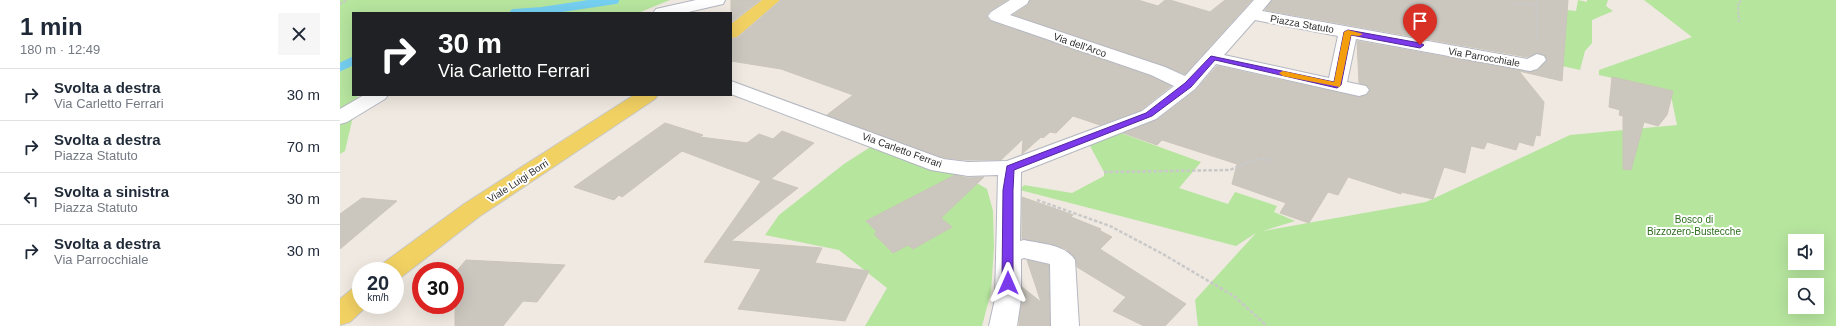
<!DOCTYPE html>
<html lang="it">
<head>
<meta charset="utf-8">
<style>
	body { margin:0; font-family:Helvetica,sans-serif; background:#f6f6f7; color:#1f2937; height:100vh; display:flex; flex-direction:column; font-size:15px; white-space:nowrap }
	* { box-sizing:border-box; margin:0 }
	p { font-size:13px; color:#747a83 }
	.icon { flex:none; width:22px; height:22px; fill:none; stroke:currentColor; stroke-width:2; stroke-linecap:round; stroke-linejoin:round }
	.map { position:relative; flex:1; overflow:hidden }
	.sheet { display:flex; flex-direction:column; background:#fff; width:340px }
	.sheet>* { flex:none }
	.banner { position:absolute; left:12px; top:12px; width:380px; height:84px; border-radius:0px; box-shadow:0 4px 16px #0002; background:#202124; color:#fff; overflow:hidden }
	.buttons { position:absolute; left:1448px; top:234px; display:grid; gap:8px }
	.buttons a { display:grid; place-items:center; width:36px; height:36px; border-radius:0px; background:#fff; box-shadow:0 4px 16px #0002; font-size:20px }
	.speed { position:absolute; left:12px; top:262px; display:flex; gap:8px; font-size:20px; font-weight:700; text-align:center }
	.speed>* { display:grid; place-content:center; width:52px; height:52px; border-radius:50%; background:#fff; box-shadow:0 4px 16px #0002; line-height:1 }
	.speed small { font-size:10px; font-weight:400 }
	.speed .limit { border:6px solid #d22; background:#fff; color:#111 }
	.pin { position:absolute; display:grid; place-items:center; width:34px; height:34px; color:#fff; margin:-41px -17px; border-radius:50% 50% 50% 0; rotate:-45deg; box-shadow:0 0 4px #0007 }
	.pin .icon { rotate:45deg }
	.me { position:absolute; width:44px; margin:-22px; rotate:0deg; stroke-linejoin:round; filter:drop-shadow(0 0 3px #0008) }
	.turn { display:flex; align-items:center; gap:14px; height:84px; padding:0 20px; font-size:18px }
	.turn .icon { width:52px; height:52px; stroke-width:2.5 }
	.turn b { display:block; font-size:28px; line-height:34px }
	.round { display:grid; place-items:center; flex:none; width:42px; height:42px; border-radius:0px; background:#f6f6f7 }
	.head { display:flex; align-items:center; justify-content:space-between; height:68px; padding:0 20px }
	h1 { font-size:24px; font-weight:700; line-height:30px }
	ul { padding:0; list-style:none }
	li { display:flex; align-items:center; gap:12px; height:52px; padding:0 20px; border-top:1px solid #e0e1e3 }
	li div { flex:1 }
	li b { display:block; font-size:15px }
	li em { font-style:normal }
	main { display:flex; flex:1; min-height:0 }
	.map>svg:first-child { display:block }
	.green { fill:#b6e59e; fill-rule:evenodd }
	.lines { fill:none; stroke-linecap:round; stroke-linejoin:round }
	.stream { stroke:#75cff0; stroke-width:8 }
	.building { fill:#cbc7bf; stroke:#cbc5ba }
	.minor-casing { stroke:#b4b7c1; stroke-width:2 }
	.major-casing { stroke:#c9c9c9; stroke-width:2 }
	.path-far1 { stroke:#c9c9c9; stroke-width:2; stroke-dasharray:2.5 1.5; stroke-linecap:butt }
	.path { stroke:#c9c9c9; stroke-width:2.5; stroke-dasharray:3.5 2; stroke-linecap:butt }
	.minor { fill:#fff; fill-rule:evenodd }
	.major { fill:#f2d163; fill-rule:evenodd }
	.route { fill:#7c3aed; stroke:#51269a }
	.slow { fill:#f59e0b }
	.labels { text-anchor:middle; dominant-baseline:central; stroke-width:4; stroke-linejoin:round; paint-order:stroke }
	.street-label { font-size:10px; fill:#2e2e2e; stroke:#fff }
	.park-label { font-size:10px; fill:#2c6e1b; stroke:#fff }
</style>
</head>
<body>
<main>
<section class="sheet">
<div class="head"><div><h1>1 min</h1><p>180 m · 12:49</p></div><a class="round"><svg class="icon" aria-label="close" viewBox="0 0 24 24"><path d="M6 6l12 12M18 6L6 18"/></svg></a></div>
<ul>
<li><svg class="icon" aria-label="right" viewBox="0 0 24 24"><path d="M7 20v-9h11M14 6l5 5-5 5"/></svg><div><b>Svolta a destra</b><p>Via Carletto Ferrari</p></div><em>30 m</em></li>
<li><svg class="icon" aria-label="right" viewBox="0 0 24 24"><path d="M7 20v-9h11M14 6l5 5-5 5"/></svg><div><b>Svolta a destra</b><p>Piazza Statuto</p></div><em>70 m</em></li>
<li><svg class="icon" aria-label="left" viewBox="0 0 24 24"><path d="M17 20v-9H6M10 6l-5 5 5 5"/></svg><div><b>Svolta a sinistra</b><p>Piazza Statuto</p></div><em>30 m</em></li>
<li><svg class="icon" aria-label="right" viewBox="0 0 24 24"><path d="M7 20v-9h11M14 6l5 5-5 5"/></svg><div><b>Svolta a destra</b><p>Via Parrocchiale</p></div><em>30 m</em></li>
</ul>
</section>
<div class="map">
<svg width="1496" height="326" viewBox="0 0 1496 326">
	<rect width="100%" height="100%" fill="#efe9e1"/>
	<g class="green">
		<path d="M 0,0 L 330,0 L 298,13 L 13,13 L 13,95 L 18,95 L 5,151 L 0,154 Z"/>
		<path d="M 1238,0 L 1247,2 L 1247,0 L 1268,0 L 1266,6 L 1273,11 L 1252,20 L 1252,43 L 1245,51 L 1240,70 L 1199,61 L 1200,40 L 1227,10 L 1236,11 Z"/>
		<path d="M 1304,0 L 1496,0 L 1496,326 L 858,326 L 855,300 L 916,233 L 896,246 L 680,190 L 684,185 L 732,193 L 764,176 L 764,172 L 749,144 L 778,132 L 861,162 L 839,188 L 888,204 L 895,192 L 937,206 L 934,212 L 955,221 L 923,231 L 1086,202 L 1230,135 L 1337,125 L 1330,91 L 1259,75 L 1259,70 L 1352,37 ZM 1455,241 L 1477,241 L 1477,263 L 1455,263 ZM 1455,285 L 1477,285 L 1477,307 L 1455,307 Z"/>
		<path d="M 532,146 L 580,165 L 628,178 L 647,189 L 653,211 L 654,247 L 651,292 L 642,326 L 525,326 L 547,288 L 499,250 L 425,235 L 439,215 L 504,164 Z"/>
	</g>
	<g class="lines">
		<g class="stream">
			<path d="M 174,13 L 202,11 L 275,0"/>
			<path d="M 0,67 L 13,61"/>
		</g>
	</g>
	<g class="building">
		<path d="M 391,0 L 420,0 L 391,22 Z"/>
		<path d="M 441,0 L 667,0 L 650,11 L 646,16 L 650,21 L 810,76 L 831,86 L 801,110 L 760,125 L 733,116 L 716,133 L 710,132 L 703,138 L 701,137 L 682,154 L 683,139 L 661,160 L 628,160 L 603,158 L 487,115 L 513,95 L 441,69 L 391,61 L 391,39 L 398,38 Z"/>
		<path d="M 690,0 L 798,0 L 818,6 L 825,0 L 830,0 L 870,12 L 885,0 L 912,0 L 845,74 L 825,66 L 673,15 L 688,5 Z"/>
		<path d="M 932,0 L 1228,0 L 1222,81 L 1179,71 L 1204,102 L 1200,136 L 1196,135 L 1193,146 L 1179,142 L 1176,150 L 1147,142 L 1144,149 L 1131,146 L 1125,173 L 1104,167 L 1093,199 L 1061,192 L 1061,194 L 1008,177 L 998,195 L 988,192 L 969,223 L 940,213 L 946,203 L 892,184 L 897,164 L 822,140 L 817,145 L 783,133 L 817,120 L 856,90 L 877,66 L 1019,97 L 1026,95 L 1030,89 L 1026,85 L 1019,83 L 1017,41 L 1190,72 L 1198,70 L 1207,59 L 1204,55 L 1197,53 L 1187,57 L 925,10 Z"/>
		<path d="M 1272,77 L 1333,91 L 1327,115 L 1318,126 L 1304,122 L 1291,170 L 1283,169 L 1283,116 L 1279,115 L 1280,110 L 1269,107 Z"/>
		<path d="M 325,123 L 363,135 L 360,137 L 407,143 L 419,134 L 433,139 L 442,131 L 474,143 L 431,179 L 458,188 L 391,241 L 482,248 L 475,263 L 529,271 L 505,321 L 398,309 L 421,269 L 364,262 L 421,181 L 342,151 L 282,197 L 279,195 L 274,200 L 234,187 Z"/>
		<path d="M 615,175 L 628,178 L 644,177 L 601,218 L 612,227 L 573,249 L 568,245 L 553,253 L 534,234 L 537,232 L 526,221 Z"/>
		<path d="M 682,197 L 733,215 L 731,217 L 761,229 L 759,230 L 772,237 L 760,249 L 846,304 L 825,326 L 804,326 L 773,311 L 786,297 L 737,267 L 736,259 L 726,249 L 712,244 L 682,239 Z"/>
		<path d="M 22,198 L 57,201 L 0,249 L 0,214 Z"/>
		<path d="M 126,260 L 225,265 L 197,302 L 183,301 L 163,326 L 115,326 L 115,273 Z"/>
		<path d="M 687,260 L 709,265 L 710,326 L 679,326 L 682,287 L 701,302 Z"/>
	</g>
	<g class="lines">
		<defs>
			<g id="minor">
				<path d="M 356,0 L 385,0 L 383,4 L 344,13 L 313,13 L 316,9 Z"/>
				<path d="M 670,0 L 689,0 L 687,4 L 670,15 L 825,67 L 845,76 L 914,0 L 931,0 L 922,11 L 1187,59 L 1197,54 L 1204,56 L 1206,60 L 1197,69 L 1190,71 L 1016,39 L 1007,82 L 1026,86 L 1029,90 L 1026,94 L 1019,96 L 876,64 L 855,89 L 816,119 L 681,172 L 680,241 L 684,240 C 701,244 725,244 735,260 L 739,326 L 711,326 L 710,264 L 684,258 L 681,259 L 681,299 L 677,326 L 649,326 L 655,299 L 658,175 L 628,176 L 591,170 L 391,94 L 391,81 L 603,159 L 628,162 L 667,161 L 802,111 L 834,86 L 811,75 L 651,20 L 648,16 L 651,12 ZM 915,20 L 998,36 L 989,78 L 884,55 Z"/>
				<path d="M 24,95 L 48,95 L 45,99 L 7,122 L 0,124 L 0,109 Z"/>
			</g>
			<g id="major">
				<path d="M 422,0 L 440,0 L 397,37 L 391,38 L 391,24 Z"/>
				<path d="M 294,95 L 318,95 L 315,99 L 140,216 L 60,278 L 55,279 L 55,271 L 38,271 L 42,264 L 124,204 Z"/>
				<path d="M 21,286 L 21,305 L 28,305 L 10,322 L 0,325 L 0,299 L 12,289 Z"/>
			</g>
		</defs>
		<use href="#minor" class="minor-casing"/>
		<use href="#major" class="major-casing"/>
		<g class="path-far1">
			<path d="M 1196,0 L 1197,39"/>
			<path d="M 0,4 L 7,0"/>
			<path d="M 1175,4 L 1179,3 L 1197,6"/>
			<path d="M 1399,22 L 1398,4 L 1402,0"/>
		</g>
		<g class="path">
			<path d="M 764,172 L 890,170 L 916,159 L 931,160"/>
			<path d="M 697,200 L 770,226 L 821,253 L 894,296 L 927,326"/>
		</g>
		<use href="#minor" class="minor"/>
		<use href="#major" class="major"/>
	</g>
	<path class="route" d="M 1008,30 L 1080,43 L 1084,45 L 1080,48 L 1011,35 L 1001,85 L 997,88 L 875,60 L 851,87 L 812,116 L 674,170 L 673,190 L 673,283 L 671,286 L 664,286 L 662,283 L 663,190 L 667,166 L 806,113 L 845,83 L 871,56 L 994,82 L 1004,32 Z"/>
	<path class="slow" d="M 1008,30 L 1023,34 L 1019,36 L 1011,35 L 1000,87 L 943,76 L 939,73 L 943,71 L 994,82 L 1004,32 Z"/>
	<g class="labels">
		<g class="street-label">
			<text transform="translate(962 24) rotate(10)">Piazza Statuto</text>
			<text transform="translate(740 45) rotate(19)">Via dell'Arco</text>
			<text transform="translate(1144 57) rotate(10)">Via Parrocchiale</text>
			<text transform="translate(562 150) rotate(20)">Via Carletto Ferrari</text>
			<text transform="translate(178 181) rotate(-33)">Viale Luigi Borri</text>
		</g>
		<g class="park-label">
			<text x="1354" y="219">Bosco di<tspan x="1354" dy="12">Bizzozero-Bustecche</tspan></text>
		</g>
	</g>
</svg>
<div class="buttons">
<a><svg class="icon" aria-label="sound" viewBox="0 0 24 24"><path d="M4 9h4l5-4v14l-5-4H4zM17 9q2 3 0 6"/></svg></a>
<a><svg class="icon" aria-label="search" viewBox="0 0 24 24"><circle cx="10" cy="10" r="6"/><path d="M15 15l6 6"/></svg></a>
</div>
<div class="speed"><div>20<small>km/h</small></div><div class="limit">30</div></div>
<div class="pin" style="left:1080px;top:45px;background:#d93025"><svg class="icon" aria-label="arrive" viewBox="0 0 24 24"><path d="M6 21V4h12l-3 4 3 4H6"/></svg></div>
<svg class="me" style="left:668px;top:283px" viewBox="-20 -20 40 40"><path d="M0-17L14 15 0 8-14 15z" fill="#7c3aed" stroke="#fff" stroke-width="4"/></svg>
<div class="banner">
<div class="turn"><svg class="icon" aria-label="right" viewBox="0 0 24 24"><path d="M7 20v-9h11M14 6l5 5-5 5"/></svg><div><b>30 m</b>Via Carletto Ferrari</div></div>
</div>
</div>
</main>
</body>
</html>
